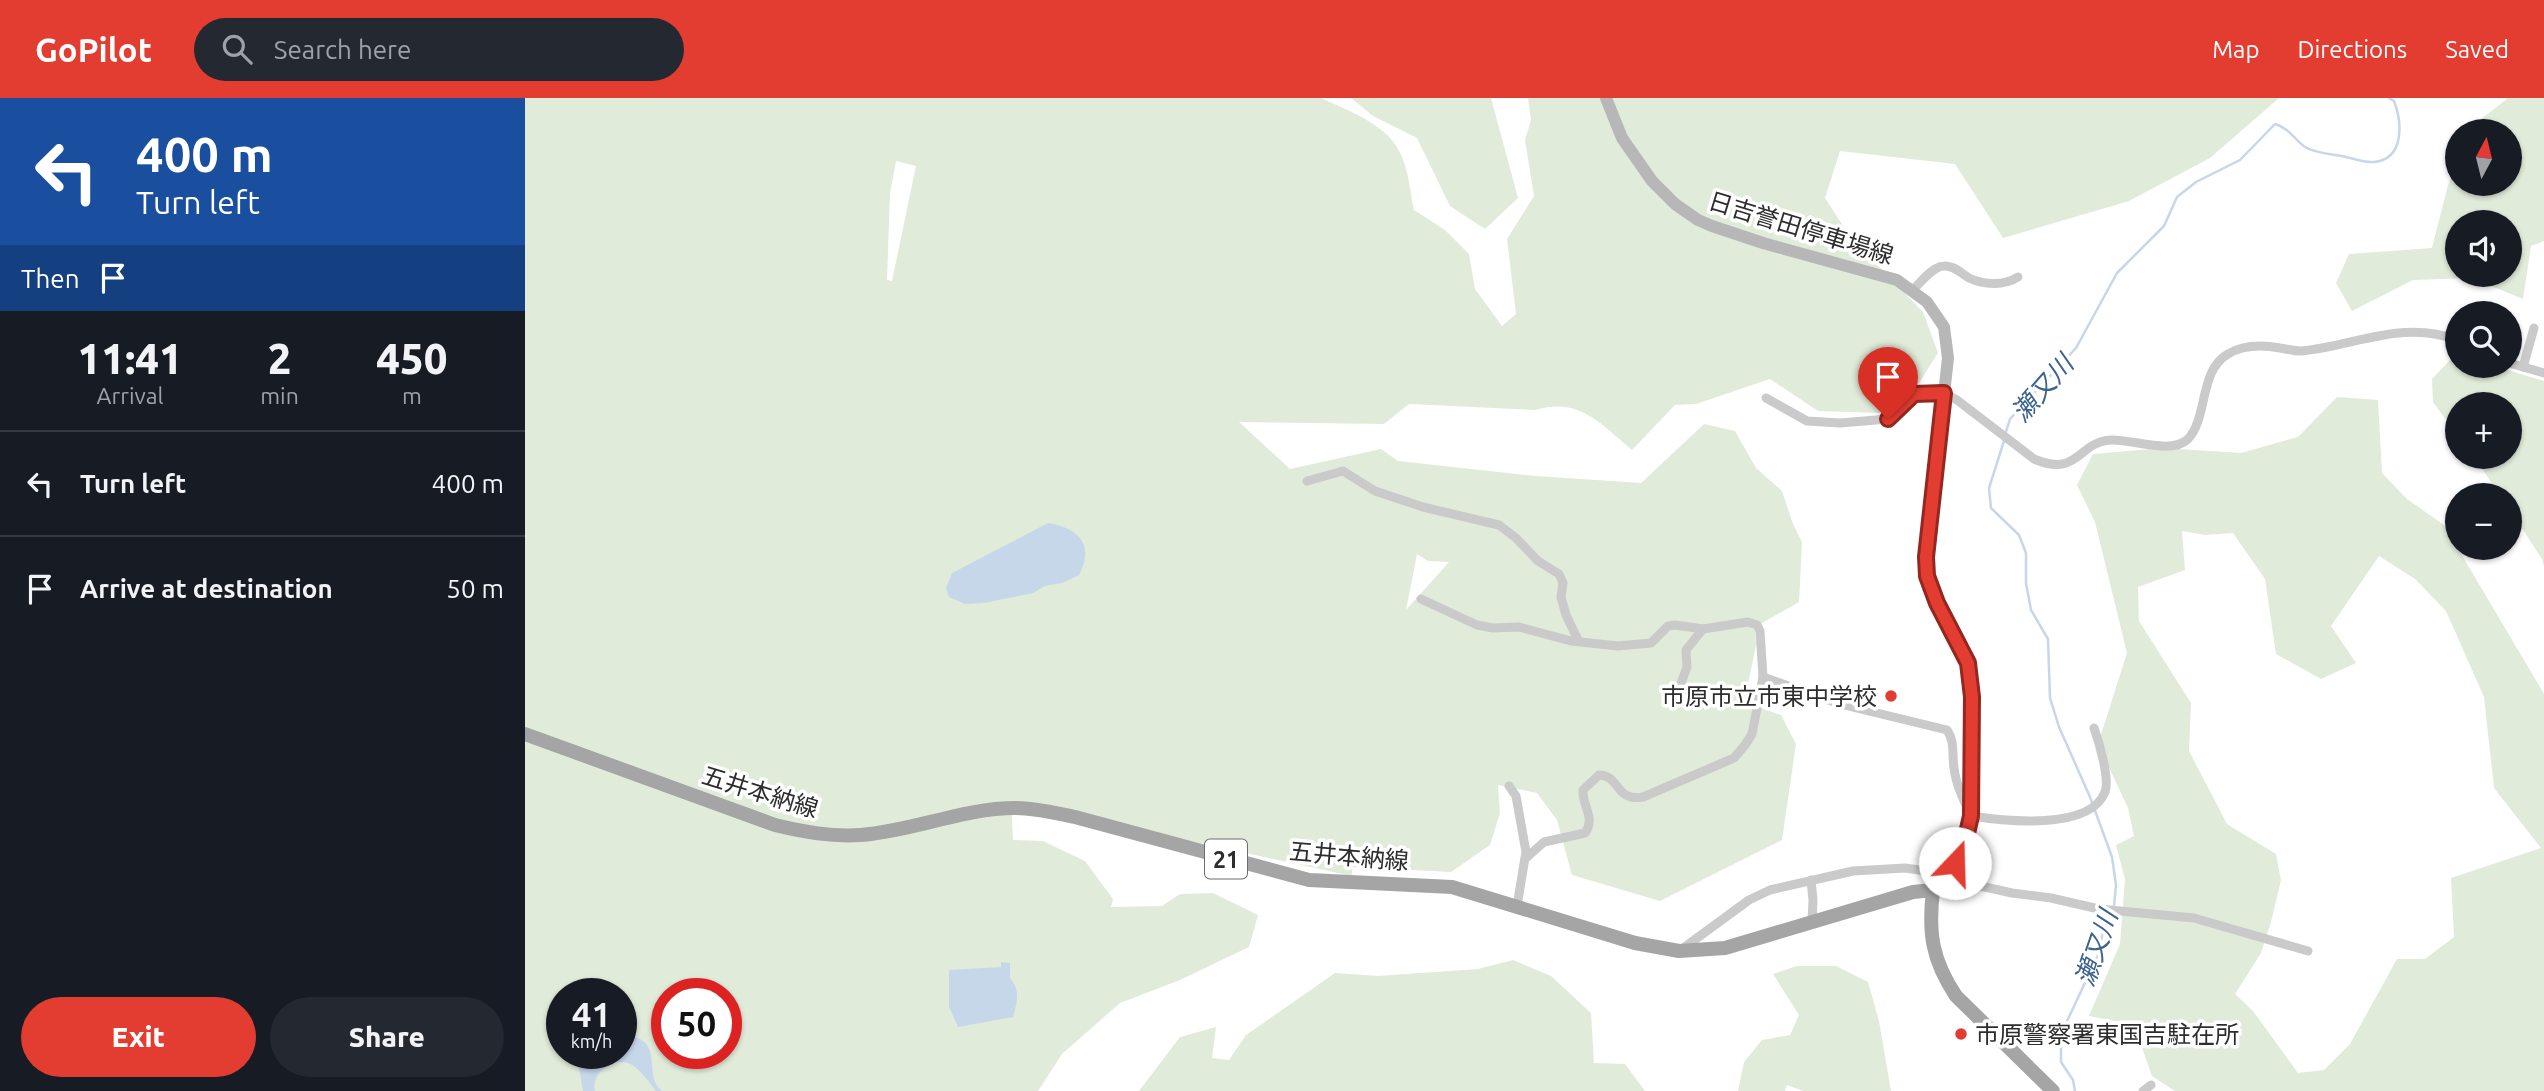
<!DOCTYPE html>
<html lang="en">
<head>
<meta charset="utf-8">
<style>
	body { margin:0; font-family:Ubuntu,"Noto Sans JP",sans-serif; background:#242831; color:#f1f3f6; height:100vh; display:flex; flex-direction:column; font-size:26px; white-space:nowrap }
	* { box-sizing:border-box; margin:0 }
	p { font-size:23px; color:#9ea1a6 }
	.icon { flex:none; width:38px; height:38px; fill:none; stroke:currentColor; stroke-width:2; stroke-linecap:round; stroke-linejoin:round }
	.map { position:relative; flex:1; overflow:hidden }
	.side { display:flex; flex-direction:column; background:#171b24; width:525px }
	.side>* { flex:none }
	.banner { background:#1a4fa0; color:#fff; overflow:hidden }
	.needle { width:46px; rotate:7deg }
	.controls { position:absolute; left:1920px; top:21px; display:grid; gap:14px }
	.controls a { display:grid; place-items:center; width:77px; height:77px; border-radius:50%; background:#171b24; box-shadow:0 2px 5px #0004; font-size:35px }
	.speed { position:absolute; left:21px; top:880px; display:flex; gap:14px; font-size:35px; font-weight:700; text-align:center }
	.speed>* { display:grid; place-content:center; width:91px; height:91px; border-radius:50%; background:#171b24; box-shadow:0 2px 5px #0004; line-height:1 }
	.speed small { font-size:18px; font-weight:400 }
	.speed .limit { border:10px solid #d22; background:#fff; color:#111 }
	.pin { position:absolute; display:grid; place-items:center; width:60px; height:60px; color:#fff; margin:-72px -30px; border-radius:50% 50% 50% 0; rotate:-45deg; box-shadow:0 0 7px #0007 }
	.pin .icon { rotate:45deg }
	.me { position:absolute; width:77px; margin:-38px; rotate:21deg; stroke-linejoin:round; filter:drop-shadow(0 0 5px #0008) }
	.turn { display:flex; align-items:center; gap:24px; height:147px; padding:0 21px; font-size:32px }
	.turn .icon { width:91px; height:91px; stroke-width:2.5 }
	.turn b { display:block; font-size:49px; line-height:60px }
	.then { display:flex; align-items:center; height:66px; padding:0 21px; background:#0003; gap:14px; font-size:26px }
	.eta { display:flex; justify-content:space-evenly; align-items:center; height:119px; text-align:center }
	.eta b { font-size:42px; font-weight:800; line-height:49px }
	.action { display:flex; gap:14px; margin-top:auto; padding:14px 21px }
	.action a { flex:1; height:80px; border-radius:42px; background:#e33c30; color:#fff; font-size:28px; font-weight:800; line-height:80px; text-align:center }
	.action a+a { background:#242831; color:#f1f3f6 }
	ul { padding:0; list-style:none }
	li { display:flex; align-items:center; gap:21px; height:105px; padding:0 21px; border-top:2px solid #363941 }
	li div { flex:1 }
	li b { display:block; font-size:26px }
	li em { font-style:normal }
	header { display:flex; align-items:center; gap:42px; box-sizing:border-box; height:98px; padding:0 35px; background:#e33c30; color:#fff }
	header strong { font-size:33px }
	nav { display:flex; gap:38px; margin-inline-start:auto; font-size:24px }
	.search { width:490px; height:63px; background:#242831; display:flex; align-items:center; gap:18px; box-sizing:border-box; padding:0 24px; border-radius:38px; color:#9ea1a6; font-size:26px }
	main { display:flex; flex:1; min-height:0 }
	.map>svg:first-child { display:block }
	.green { fill:#e1ebda; fill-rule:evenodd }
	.water { fill:#c6d7ea }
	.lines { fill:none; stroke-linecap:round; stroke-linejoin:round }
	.stream { stroke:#c6d7ea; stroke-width:2.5 }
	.minor { stroke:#cacaca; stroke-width:9 }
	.secondary { stroke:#b7b7b7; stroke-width:12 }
	.primary { stroke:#a5a5a5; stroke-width:14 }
	.route-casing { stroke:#94271f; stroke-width:18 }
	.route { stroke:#e33c30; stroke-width:12 }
	.poi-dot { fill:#e33c30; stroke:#fff; stroke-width:2.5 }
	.labels { text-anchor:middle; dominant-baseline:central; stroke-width:7; stroke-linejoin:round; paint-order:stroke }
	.shield { fill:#fff; stroke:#6c6c6c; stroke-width:2 }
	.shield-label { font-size:23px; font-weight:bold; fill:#2d2d2d }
	.street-label { font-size:24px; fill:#2d2d2d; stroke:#fff }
	.poi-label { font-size:24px; fill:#2d2d2d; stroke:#fff; text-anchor:end }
	.water-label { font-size:26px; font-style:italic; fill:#3c638e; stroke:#fff }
</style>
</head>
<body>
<header>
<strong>GoPilot</strong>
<div class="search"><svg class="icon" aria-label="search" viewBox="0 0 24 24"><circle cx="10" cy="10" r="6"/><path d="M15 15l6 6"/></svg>Search here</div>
<nav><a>Map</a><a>Directions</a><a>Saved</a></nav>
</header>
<main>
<section class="side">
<div class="banner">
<div class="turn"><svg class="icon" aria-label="left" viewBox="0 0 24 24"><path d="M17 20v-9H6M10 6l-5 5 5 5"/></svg><div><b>400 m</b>Turn left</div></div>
<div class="then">Then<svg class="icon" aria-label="arrive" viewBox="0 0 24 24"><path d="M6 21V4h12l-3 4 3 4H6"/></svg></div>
</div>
<div class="eta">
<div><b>11:41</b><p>Arrival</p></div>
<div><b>2</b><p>min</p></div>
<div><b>450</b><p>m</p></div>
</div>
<ul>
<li><svg class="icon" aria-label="left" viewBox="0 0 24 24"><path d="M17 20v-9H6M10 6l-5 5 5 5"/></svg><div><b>Turn left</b></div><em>400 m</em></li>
<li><svg class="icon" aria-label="arrive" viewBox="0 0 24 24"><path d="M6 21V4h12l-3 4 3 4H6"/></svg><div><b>Arrive at destination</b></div><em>50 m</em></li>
</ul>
<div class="action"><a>Exit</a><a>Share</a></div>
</section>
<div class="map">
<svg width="2019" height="993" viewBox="0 0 2019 993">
	<rect width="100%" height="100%" fill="#fff"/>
	<g class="green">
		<path d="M 0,0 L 796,0 C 824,13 865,27 877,59 C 884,75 885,95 889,112 L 920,132 L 944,156 L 950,191 L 977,228 L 991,216 L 982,141 L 1009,98 L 1000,42 L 1006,22 L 1003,0 L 1754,0 L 1685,60 L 1604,103 L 1478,140 L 1430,66 L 1315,53 L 1300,100 L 1326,140 L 1398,214 L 1413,255 L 1392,288 L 1354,315 L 1293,313 L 1245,281 L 1171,306 L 1150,307 L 1107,352 C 1074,325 1055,299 1010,312 L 884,306 L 859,326 L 714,324 L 765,371 L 856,351 L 873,363 L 1011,378 L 1116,385 L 1179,326 L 1210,333 L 1231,370 L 1257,393 L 1268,426 L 1277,444 L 1274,504 L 1230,529 L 1231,547 L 1223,586 L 1227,607 L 1256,617 L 1271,646 L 1257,742 L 1135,803 L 1047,777 L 1032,722 L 1012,695 L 973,687 L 975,715 L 965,747 L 926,774 L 827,769 L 827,778 L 486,704 L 488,742 L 518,743 L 560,763 L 588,801 L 586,809 L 637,808 L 655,796 L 688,795 L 733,817 L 724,849 L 655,882 L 595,905 L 537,956 L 513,993 L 0,993 ZM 371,63 L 391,68 L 367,183 L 362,182 L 365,95 ZM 892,456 L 903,463 L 924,464 L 881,512 ZM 37,896 L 96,896 L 96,956 L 37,956 ZM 142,896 L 201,896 L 201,956 L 142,956 Z"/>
		<path d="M 826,0 L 966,0 L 993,100 L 960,131 L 925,108 L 892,40 L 848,18 Z"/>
		<path d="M 1983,0 L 2019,0 L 2019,143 L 2006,148 L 1998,201 L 1947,180 L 1888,182 L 1827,213 L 1811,185 L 1824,156 L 1907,150 L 1923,87 L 1932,65 L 1932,86 L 1984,86 L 1984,33 L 1944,33 L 1947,28 ZM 1932,124 L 1984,124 L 1984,177 L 1932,177 Z"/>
		<path d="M 1932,262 L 1932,268 L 1970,268 L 2019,283 L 2019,468 L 2017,461 L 1985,412 L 1984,397 L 1975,397 L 1949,359 L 1984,359 L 1984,306 L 1932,306 L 1932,337 L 1908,304 L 1907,281 L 1924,263 Z"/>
		<path d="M 1812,299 L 1853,302 L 1857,375 L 1882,401 L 1919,427 L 2019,596 L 2019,993 L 1650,993 L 1627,978 L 1609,927 L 1564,918 L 1595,846 L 1600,781 L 1591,747 L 1609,738 L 1603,710 L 1573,646 L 1602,555 L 1570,424 L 1552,387 L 1568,356 L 1638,350 L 1716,355 L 1773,339 ZM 1657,433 L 1680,437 L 1708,435 L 1740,481 L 1751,556 L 1796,581 L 1831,565 L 1806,528 L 1854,458 L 1890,481 L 1921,513 L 1959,599 L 1969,690 L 2016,750 L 1926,780 L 1929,839 L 1900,861 L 1872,861 L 1825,946 L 1799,972 L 1773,975 L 1728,913 L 1710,896 L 1736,855 L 1746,824 L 1756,782 L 1751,756 L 1702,726 L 1678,680 L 1664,653 L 1666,605 L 1614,523 L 1613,489 L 1660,472 Z"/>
		<path d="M 988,862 L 1026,878 L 1066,915 L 1069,965 L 1100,966 L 1120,993 L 614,993 L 655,939 L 691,929 L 687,960 L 704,962 L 721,937 L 810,875 L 853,878 L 953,871 Z"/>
		<path d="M 1272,868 L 1311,868 L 1343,884 L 1354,923 L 1366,993 L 1278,993 L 1262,987 L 1260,993 L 1213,993 L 1219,964 L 1237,942 L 1265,937 L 1274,917 L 1248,876 Z"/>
	</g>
	<g class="water">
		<path d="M 523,425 C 554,430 570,447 554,477 L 537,485 L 520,488 L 508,495 L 459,505 L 440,506 L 424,499 L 421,490 L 427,475 Z"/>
		<path d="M 476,864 L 485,865 L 485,880 C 496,893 492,904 488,919 L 433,929 L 424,909 L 424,872 L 476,869 Z"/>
		<path d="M 110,939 C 138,948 118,978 137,993 L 131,993 C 125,985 113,968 103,965 C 86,960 66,976 70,993 L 58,993 L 54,970 L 62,961 L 96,956 L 96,946 Z"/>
	</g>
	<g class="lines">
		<g class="stream">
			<path d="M 1480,337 L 1485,321 L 1551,250 L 1592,175 L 1639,128 L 1652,99 L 1671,84 L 1715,62 L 1750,26 C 1764,30 1769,41 1780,49 C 1789,55 1806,56 1817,58 C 1827,60 1839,65 1849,64 C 1880,61 1877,24 1869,3 L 1864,0"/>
			<path d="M 1479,343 L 1464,390 L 1466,410 L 1494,437 L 1501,455 L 1501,485 L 1506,512 L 1523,541 L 1525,600 L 1534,629 L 1565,699 L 1587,759 L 1591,787 L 1589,808 L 1578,834 L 1573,857 L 1536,936 L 1536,964 L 1548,982 L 1550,993"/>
		</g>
		<g class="minor">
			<path d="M 1388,192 C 1395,185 1408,168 1419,168 C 1428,167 1436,175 1444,180 C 1459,187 1479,188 1493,179"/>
			<path d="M 1984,265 L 2019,275"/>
			<path d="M 1998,269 L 2009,230"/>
			<path d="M 1241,300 L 1282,323 L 1315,325 L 1363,321 L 1389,296 L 1419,295 L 1432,302 L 1509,361 C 1554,380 1552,344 1586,342 C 1607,341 1647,357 1663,341 C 1683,320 1674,272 1703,256 C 1718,247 1738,247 1755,250 C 1762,251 1769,253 1776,253 C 1829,248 1879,221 1932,242"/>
			<path d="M 782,383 L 818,373 L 850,393 L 898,409 L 974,427 L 991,440 L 1013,463 L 1034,476 L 1038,485 L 1036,499 L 1041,517 L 1053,542"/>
			<path d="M 896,501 L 952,527 L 968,530 L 994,529 L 1046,543 L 1093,548 L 1126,545 L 1143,528 L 1150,527 L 1178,531 L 1223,524 L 1232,527 L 1235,533 L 1238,579 L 1227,636 L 1220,647 L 1209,660 L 1118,699 C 1090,704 1095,677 1074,677 L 1058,692 C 1057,708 1071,720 1060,735 L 1019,744 L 1000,761"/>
			<path d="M 1238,579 L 1315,606 L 1422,632 C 1430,643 1427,657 1429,670 C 1431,687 1439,703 1446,718 C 1479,723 1565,733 1580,694 C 1585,681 1574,644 1569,630"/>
			<path d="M 1157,600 L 1155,588 L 1162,569 L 1161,552 L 1178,531"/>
			<path d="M 984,688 L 991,698 L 1001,754 L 992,808"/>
			<path d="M 1286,782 L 1288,802 L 1287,823"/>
			<path d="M 1157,851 L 1224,802 L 1245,792 L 1328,773 L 1380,770 L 1416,775 L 1451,787 L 1487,795 L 1526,800 L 1574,811 L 1669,820 L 1783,853"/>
			<path d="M 1618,993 L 1626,987"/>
		</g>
		<path class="secondary" d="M 1081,0 L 1097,40 L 1127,83 L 1150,106 L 1173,122 L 1187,128 L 1238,145 L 1372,182 L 1402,204 L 1419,229 L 1423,260 L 1401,459 L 1402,478 L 1412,505 L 1443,565 L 1447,599 L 1446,718 L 1435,756 L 1430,765 L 1416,775 L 1408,792"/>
		<path class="primary" d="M 0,636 L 250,727 C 279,734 306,739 336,737 C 388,733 438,710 491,710 C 511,710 530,715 550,719 L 784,782 L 927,789 L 1110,845 L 1154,853 L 1200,850 L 1388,794 L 1408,792 C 1403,835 1407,862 1431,898 L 1528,993"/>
	</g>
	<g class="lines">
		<defs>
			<path id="route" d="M 1363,321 L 1389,296 L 1419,295 L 1401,459 L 1402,478 L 1412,505 L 1443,565 L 1447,599 L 1446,718 L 1440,744 L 1430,765"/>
		</defs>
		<use href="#route" class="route-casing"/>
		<use href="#route" class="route"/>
	</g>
	<g class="poi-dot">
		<circle cx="1366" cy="598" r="7"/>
		<circle cx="1436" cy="936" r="7"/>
	</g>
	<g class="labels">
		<rect class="shield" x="680" y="741.5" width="42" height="39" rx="5"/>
		<g class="shield-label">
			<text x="701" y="761">21</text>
		</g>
		<g class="street-label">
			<text transform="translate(1276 130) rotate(17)">日吉誉田停車場線</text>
			<text transform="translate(235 694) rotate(17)">五井本納線</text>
			<text transform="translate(824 758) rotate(5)">五井本納線</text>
		</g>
		<g class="poi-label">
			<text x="1352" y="598">市原市立市東中学校</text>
			<text x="1450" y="936" text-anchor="start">市原警察署東国吉駐在所</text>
		</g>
		<g class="water-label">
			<text transform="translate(1517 290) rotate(-49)">瀬又川</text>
			<text transform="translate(1571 850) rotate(-71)">瀬又川</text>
		</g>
	</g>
</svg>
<div class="controls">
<a><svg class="needle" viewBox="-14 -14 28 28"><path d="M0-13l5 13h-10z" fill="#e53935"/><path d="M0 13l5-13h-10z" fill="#9ea1a6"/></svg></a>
<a><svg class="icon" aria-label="sound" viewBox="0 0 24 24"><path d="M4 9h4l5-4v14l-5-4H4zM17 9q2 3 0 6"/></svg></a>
<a><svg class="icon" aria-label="search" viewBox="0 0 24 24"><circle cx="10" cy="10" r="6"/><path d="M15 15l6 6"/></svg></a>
<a>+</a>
<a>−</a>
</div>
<div class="speed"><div>41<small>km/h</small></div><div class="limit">50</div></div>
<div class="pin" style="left:1363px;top:321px;background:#d93025"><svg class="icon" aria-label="arrive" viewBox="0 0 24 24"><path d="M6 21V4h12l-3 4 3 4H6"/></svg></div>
<svg class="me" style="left:1430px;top:765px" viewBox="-20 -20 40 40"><circle r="19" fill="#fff"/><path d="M0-13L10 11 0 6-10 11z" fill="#e33c30"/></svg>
</div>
</main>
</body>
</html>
